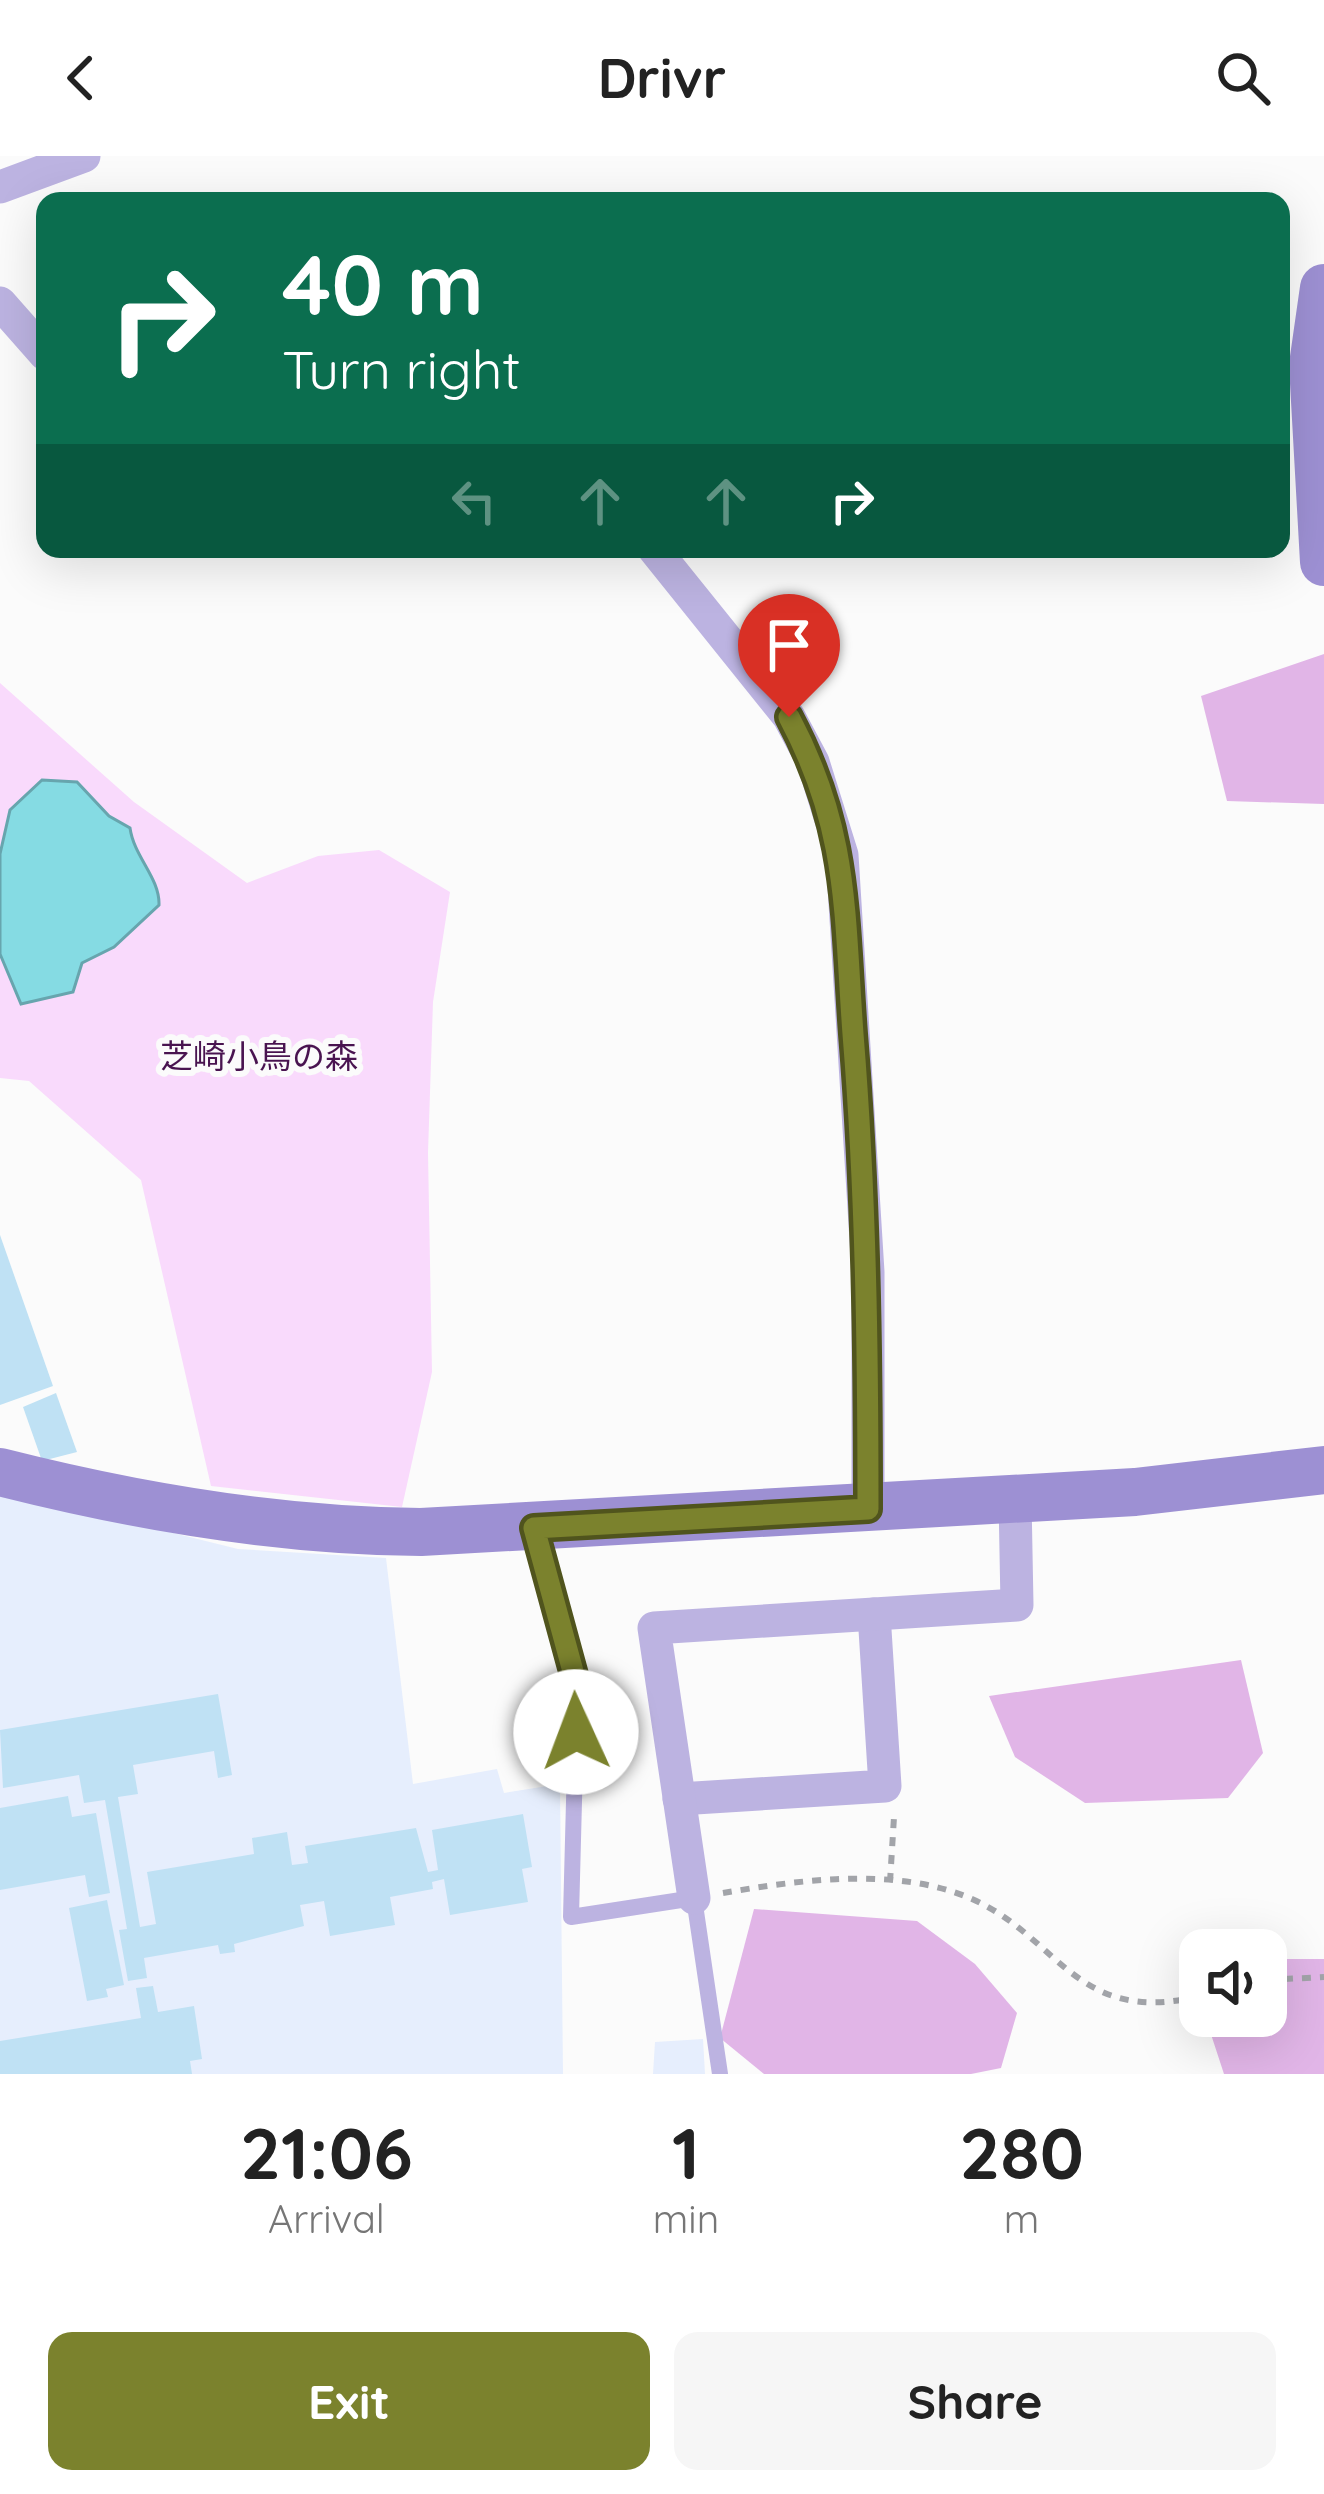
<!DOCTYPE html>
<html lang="en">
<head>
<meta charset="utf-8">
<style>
	body { margin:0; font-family:Quicksand,"Noto Sans JP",sans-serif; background:#f6f6f6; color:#222; height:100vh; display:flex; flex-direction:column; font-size:45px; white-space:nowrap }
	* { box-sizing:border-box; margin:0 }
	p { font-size:39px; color:#767676 }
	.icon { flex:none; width:66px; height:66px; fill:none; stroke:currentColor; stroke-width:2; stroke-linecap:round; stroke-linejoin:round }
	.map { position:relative; height:1918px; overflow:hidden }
	.panel { display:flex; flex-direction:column; background:#fff; flex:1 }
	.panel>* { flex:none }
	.banner { position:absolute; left:36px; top:36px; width:1254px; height:366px; border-radius:24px; box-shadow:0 12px 48px #0002; background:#0b6e4f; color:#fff; overflow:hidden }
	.buttons { position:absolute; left:1179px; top:1773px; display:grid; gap:24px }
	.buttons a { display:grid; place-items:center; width:108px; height:108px; border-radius:24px; background:#fff; box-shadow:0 12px 48px #0002; font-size:60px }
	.pin { position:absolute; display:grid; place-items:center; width:102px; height:102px; color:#fff; margin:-123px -51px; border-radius:50% 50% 50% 0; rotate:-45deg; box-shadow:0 0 12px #0007 }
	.pin .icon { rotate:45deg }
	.me { position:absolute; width:132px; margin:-66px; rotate:358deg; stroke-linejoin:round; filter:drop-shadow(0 0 9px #0008) }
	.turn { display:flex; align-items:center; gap:42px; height:252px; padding:0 48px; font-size:54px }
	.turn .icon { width:156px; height:156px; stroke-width:2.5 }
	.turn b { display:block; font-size:84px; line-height:102px }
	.lanes { display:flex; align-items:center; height:114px; padding:0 48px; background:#0003; justify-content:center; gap:60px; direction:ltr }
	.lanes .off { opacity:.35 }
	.eta { display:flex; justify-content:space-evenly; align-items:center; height:204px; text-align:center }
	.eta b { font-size:72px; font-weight:700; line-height:84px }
	.cta { display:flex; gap:24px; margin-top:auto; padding:24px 48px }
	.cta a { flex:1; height:138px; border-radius:24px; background:#7b822d; color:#fff; font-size:48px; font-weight:700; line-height:138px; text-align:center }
	.cta a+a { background:#f6f6f6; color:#222 }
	header { display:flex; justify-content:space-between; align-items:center; height:156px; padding:0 48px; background:#fff; font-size:54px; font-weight:700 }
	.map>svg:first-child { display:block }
	.built { fill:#e6eefd }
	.green { fill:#f9dafc }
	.forest { fill:#e1b5e7 }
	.water { fill:#85dbe3; stroke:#67a5ae; stroke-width:3 }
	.building { fill:#bfe1f4 }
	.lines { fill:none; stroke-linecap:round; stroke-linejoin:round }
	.path { stroke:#a2a4a9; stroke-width:6; stroke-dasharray:9 9; stroke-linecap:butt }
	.lane { stroke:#bcb3e1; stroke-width:16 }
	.street { stroke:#bcb3e1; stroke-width:33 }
	.secondary { stroke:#9d90d3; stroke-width:48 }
	.route-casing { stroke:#50541d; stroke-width:30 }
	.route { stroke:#7b822d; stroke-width:21 }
	.labels { text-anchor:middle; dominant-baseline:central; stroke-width:12; stroke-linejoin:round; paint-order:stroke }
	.park-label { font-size:33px; fill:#491450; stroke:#fbfbfb }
</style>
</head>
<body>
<header><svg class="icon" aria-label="back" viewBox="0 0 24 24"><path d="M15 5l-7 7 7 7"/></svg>Drivr<svg class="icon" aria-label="search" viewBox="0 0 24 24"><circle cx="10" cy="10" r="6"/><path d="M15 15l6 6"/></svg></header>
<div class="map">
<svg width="1324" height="1918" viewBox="0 0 1324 1918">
	<rect width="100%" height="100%" fill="#fbfbfb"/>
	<g class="built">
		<path d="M 0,1334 L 238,1393 L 386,1402 L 413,1628 L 497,1613 L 504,1637 L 560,1628 L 563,1918 L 0,1918 Z"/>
		<path d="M 703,1883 L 705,1918 L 653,1918 L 655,1886 Z"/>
	</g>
	<path class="green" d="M 0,527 L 134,646 L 247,727 L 318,700 L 379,694 L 450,736 L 433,846 L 428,997 L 432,1216 L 402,1351 L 211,1330 L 141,1024 L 29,925 L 0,922 Z"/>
	<g class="forest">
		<path d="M 1324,498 L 1324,648 L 1227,645 L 1201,540 Z"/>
		<path d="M 1241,1504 L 1263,1597 L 1228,1642 L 1085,1647 L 1015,1601 L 989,1540 Z"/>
		<path d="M 754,1753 L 917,1765 L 975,1808 L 1017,1857 L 1001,1912 L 971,1918 L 764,1918 L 720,1882 Z"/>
		<path d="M 1266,1803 L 1324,1803 L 1324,1918 L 1224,1918 L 1205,1860 L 1266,1860 Z"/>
	</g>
	<path class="water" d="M 42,624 L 77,626 L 109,660 L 130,672 C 134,701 160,722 159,749 L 114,791 L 82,807 L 73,836 L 21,848 L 0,798 L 0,698 L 10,654 Z"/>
	<g class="building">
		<path d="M 0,1079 L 53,1230 L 0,1249 Z"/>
		<path d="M 56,1237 L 77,1296 L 42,1305 L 23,1251 Z"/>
		<path d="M 218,1538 L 232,1619 L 218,1622 L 214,1595 L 133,1609 L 138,1638 L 118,1641 L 140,1771 L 156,1768 L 147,1716 L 254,1698 L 252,1682 L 287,1676 L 292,1709 L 308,1707 L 305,1690 L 416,1672 L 428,1716 L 438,1714 L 432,1674 L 523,1658 L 532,1711 L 522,1713 L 528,1746 L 450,1759 L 444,1723 L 432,1726 L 433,1733 L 390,1741 L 395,1769 L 330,1780 L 324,1745 L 300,1749 L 304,1770 L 234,1788 L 235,1796 L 220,1798 L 218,1789 L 144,1802 L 147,1822 L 128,1825 L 119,1774 L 127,1773 L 105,1644 L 84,1647 L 79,1619 L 3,1632 L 0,1574 Z"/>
		<path d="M 68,1640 L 72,1661 L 96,1657 L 110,1737 L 89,1741 L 85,1719 L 0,1734 L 0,1652 Z"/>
		<path d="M 107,1744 L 124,1829 L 106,1833 L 108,1841 L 87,1845 L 69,1752 Z"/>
		<path d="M 153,1830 L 158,1856 L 194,1850 L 202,1903 L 190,1905 L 192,1918 L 0,1918 L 0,1885 L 141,1862 L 136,1832 Z"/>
	</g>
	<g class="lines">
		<g class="path">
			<path d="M 890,1726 L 894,1661"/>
			<path d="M 723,1737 C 800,1724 897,1710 972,1743 C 1059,1781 1076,1871 1200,1840"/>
			<path d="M 1266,1824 L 1324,1821"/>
		</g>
		<path class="lane" d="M 534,1374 L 577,1530 L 571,1761 L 694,1742 L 720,1918"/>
		<g class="street">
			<path d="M 0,31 L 84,0"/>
			<path d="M 0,147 L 45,198"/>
			<path d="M 654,393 L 789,561 L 813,606 L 842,699 L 868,1116 L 868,1353"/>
			<path d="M 679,1643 L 885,1630 L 874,1458"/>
			<path d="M 694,1742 L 654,1472 L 1017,1449 L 1015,1343"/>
		</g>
		<g class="secondary">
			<path d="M 1324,132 L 1313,209 L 1324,406"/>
			<path d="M 0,1316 C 138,1351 279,1375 421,1376 L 1135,1336 L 1324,1314"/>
		</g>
	</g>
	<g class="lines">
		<defs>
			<path id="route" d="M 576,1576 L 577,1530 L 534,1372 L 868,1353 C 868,1194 866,1037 853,878 C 844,755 849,674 789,561"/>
		</defs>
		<use href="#route" class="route-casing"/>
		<use href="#route" class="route"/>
	</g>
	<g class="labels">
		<g class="park-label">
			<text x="259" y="899">芝崎小鳥の森</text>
		</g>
	</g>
</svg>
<div class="buttons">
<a><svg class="icon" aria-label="sound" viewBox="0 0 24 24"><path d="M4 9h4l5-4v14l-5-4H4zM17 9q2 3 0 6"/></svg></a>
</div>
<div class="pin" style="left:789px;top:561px;background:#d93025"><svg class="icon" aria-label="arrive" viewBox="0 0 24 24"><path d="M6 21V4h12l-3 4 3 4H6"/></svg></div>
<svg class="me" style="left:576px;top:1576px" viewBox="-20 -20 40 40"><circle r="19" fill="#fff"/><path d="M0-13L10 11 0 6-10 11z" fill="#7b822d"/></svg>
<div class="banner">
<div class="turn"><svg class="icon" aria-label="right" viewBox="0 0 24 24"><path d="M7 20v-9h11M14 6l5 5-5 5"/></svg><div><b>40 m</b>Turn right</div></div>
<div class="lanes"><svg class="icon off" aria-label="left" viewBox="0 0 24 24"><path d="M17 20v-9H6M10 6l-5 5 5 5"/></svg><svg class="icon off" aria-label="ahead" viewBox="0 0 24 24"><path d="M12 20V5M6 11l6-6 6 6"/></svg><svg class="icon off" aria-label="ahead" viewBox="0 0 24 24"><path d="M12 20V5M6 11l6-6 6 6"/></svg><svg class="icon" aria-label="right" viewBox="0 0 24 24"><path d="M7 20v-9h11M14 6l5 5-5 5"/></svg></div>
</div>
</div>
<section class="panel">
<div class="eta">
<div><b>21:06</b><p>Arrival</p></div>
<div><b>1</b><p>min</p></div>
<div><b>280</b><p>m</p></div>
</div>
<div class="cta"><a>Exit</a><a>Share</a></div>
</section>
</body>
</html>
